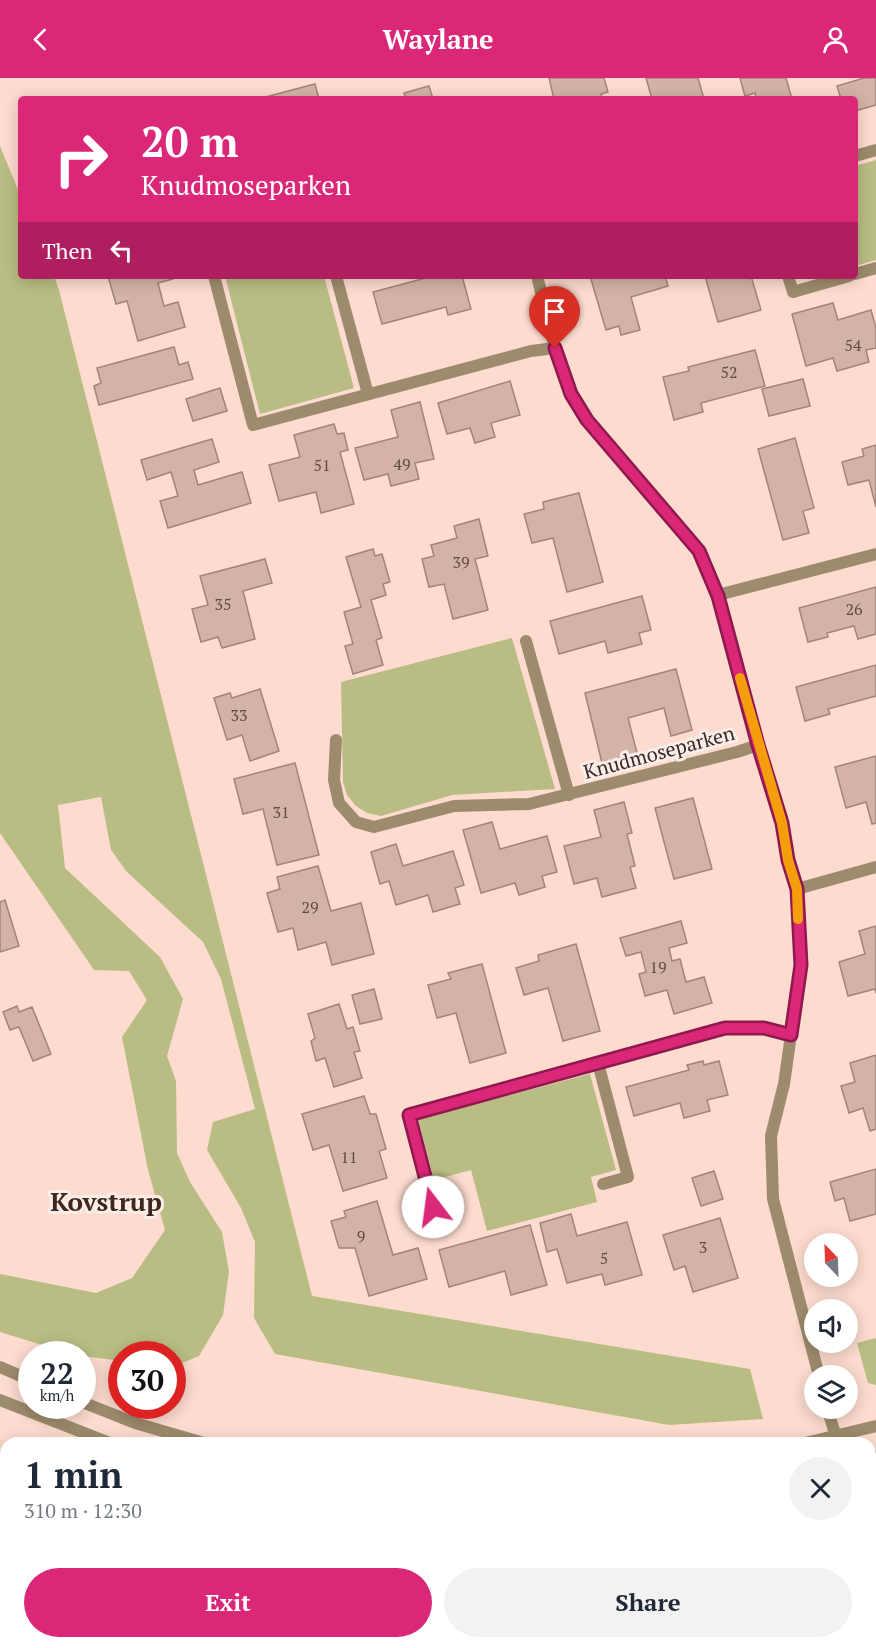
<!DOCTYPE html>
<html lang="en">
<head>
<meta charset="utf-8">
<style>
	body { margin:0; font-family:"PT Serif",serif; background:#f2f2f3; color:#1f2937; height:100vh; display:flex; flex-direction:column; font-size:22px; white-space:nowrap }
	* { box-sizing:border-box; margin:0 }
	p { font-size:20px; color:#747a83 }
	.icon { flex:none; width:33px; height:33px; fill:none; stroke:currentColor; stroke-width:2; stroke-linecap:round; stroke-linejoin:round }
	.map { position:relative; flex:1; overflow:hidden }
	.drawer { position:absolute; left:0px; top:1359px; width:876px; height:212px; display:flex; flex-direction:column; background:#fff; border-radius:18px 18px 0 0; box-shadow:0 3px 15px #0003 }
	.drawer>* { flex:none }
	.top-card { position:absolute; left:18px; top:18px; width:840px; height:183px; border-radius:6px; box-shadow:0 3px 15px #0003; background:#db2777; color:#fff; overflow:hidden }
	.needle { width:39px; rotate:337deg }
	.controls { position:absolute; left:804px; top:1155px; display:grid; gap:12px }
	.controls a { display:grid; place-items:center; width:54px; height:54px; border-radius:50%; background:#fff; box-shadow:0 3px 15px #0003; font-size:30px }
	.speed { position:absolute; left:18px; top:1263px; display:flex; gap:12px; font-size:30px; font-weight:700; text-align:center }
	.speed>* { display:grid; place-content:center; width:78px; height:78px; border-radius:50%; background:#fff; box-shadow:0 3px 15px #0003; line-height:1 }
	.speed small { font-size:15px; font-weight:400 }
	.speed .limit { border:9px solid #d22; background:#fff; color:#111 }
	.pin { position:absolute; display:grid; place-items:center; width:51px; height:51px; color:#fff; margin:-62px -26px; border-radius:50% 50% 50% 0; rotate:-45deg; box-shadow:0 0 6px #0007 }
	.pin .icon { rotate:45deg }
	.me { position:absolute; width:66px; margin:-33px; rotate:345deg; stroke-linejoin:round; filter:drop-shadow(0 0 4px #0008) }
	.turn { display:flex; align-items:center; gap:21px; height:126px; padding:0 24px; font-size:27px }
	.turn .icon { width:78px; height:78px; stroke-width:2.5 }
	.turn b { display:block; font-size:42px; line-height:51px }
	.then { display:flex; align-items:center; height:57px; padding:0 24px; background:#0003; gap:12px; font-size:22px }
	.round { display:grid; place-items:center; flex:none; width:63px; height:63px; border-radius:32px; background:#f2f2f3 }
	.head { display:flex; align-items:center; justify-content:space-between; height:102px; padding:0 24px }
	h1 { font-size:36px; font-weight:600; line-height:45px }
	.primary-button { display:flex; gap:12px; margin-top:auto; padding:12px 24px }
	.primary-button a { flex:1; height:69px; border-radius:36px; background:#db2777; color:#fff; font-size:24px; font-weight:600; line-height:69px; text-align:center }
	.primary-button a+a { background:#f2f2f3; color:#1f2937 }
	header { display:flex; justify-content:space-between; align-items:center; height:78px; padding:0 24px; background:#db2777; color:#fff; font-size:27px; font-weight:600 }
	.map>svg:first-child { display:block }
	.green { fill:#babd83 }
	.building { fill:#d3b3a6; stroke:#a28478; stroke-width:1.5 }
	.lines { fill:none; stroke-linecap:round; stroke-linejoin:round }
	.minor { stroke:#9e8b6d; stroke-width:12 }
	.tertiary { stroke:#9e8b6d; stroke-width:12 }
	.route-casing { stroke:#8e194d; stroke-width:15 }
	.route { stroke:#db2777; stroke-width:10 }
	.slow { stroke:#f59e0b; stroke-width:10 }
	.labels { text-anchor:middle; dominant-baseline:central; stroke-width:6; stroke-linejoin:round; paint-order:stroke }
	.number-label { font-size:16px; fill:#5f4d46 }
	.street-label { font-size:20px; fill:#382b26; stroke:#fbede8 }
	.district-label { font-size:26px; font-weight:bold; fill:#40271d; stroke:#fbede8 }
</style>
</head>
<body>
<header><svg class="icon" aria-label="back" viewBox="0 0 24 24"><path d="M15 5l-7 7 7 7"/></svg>Waylane<svg class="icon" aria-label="person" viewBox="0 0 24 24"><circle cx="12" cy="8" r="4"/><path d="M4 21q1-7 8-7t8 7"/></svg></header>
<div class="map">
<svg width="876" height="1570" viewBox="0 0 876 1570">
	<rect width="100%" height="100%" fill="#fddbce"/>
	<g class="green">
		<path d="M 0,68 L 21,119 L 21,198 L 54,198 L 59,212 L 312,1218 L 750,1291 L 763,1341 L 669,1347 L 275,1276 L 254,1240 L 255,1164 L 241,1130 L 207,1072 L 213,1044 L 255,1031 L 221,901 L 203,864 L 127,794 L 111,772 L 101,719 L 58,727 L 65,790 L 160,879 L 183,921 L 167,978 L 176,1003 L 177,1075 L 190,1104 L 222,1154 L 229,1194 L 223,1237 L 199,1278 L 173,1289 L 172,1276 L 122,1276 L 121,1283 L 83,1278 L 82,1276 L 71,1276 L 0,1254 L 0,1196 L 96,1215 L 132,1200 L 165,1152 L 148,1092 L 122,959 L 147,922 L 129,893 L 94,892 L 0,755 Z"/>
		<path d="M 876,82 L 876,182 L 855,188 L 855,88 Z"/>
		<path d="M 225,198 L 324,198 L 354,310 L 260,336 Z"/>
		<path d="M 512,560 L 555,711 L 452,717 L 381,738 L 367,735 L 356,728 L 347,717 L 343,704 L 341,604 Z"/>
		<path d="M 590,996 L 616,1092 L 591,1099 L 597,1124 L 487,1153 L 471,1092 L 434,1102 L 418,1041 Z"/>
		<path d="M 876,1260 L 876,1307 L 868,1305 L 857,1265 Z"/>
		<path d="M 876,1406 L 876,1570 L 322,1570 L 320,1565 L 870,1564 L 870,1407 Z"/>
	</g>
	<g class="building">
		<path d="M 549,0 L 604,0 L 608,14 L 601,16 L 603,21 L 554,21 Z"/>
		<path d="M 646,0 L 698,0 L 704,21 L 652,21 Z"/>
		<path d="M 740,0 L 786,0 L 792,21 L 756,21 L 755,15 L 745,18 Z"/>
		<path d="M 864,0 L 876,0 L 876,27 L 855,33 L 855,21 L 841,21 L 837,8 Z"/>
		<path d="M 315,6 L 319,21 L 258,21 Z"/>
		<path d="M 429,8 L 433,21 L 406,21 L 404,15 Z"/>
		<path d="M 108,198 L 173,198 L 173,201 L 158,205 L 164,228 L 178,224 L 185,249 L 138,263 L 127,223 L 116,226 Z"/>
		<path d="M 433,198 L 462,198 L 471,231 L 448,237 L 446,229 L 382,246 L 373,214 Z"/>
		<path d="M 590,198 L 665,198 L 668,208 L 631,219 L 640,252 L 621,257 L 619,248 L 606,252 Z"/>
		<path d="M 705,198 L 751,198 L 761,232 L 718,244 Z"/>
		<path d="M 833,225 L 838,242 L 871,232 L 876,250 L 876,270 L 866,272 L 869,284 L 837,293 L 833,280 L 806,288 L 792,236 Z"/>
		<path d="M 174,269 L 179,287 L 188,284 L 193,301 L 99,327 L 94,308 L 101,305 L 97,290 Z"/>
		<path d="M 755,272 L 765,308 L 701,325 L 703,334 L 674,342 L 663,299 L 689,293 L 688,289 Z"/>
		<path d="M 803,301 L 810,328 L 769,338 L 762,311 Z"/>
		<path d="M 510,303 L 520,337 L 491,345 L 495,359 L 475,365 L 470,350 L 447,356 L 438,325 Z"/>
		<path d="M 220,310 L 227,333 L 193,343 L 186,321 Z"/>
		<path d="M 420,324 L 434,381 L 415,385 L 419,401 L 391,408 L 388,396 L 364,402 L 355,370 L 398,359 L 391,332 Z"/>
		<path d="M 334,346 L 337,356 L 344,355 L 348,372 L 340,374 L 354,426 L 321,435 L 316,414 L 279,423 L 269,387 L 300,379 L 294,357 Z"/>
		<path d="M 795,360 L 814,430 L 803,433 L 809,455 L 783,462 L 758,371 Z"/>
		<path d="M 212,361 L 219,384 L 194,392 L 198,407 L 242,394 L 251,425 L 168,450 L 160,423 L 178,418 L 171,394 L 147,402 L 141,382 Z"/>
		<path d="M 876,367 L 876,429 L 869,402 L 848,407 L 842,384 L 864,378 L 862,371 Z"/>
		<path d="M 579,415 L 603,504 L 567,514 L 553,460 L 532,465 L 524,436 L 544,431 L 543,424 Z"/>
		<path d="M 479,441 L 488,478 L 475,481 L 488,532 L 453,541 L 444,506 L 429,509 L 422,481 L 434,478 L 431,467 L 457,460 L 454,448 Z"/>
		<path d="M 373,471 L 375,478 L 382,476 L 390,504 L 383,506 L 386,517 L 371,522 L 382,560 L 376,562 L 383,587 L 353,596 L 345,568 L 353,566 L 344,534 L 361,529 L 346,479 Z"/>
		<path d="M 265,481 L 272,505 L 243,513 L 255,561 L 222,570 L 218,559 L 201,564 L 192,531 L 208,527 L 200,498 Z"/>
		<path d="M 876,509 L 876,556 L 858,561 L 854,548 L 827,555 L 828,559 L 808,564 L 799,530 Z"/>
		<path d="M 642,518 L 651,552 L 639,555 L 642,566 L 608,575 L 605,563 L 559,576 L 550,543 Z"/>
		<path d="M 876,587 L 876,618 L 828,631 L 830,636 L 805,643 L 796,609 Z"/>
		<path d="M 676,591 L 692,652 L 671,658 L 664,630 L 628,640 L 637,675 L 602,685 L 585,615 Z"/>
		<path d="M 260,611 L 279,673 L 250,683 L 242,657 L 227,662 L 214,620 L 230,615 L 232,620 Z"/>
		<path d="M 876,678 L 876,745 L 872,746 L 866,724 L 846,730 L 835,689 Z"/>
		<path d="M 295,685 L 319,777 L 277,787 L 263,731 L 243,736 L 234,701 Z"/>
		<path d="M 693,720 L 712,791 L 674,801 L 655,730 Z"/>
		<path d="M 624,724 L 632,755 L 627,756 L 635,788 L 630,789 L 636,810 L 602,819 L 597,800 L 574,806 L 564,768 L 601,759 L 594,732 Z"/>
		<path d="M 492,744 L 500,771 L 547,758 L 557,794 L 542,798 L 545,809 L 519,817 L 515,805 L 481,815 L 463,752 Z"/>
		<path d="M 396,766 L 403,788 L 453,773 L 464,807 L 455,810 L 460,826 L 433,834 L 428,817 L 396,827 L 389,803 L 380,806 L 371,774 Z"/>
		<path d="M 318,788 L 331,833 L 361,825 L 374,876 L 332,887 L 326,864 L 298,872 L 293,850 L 278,854 L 267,815 L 280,811 L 277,799 Z"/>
		<path d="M 5,822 L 19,868 L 0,874 L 0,824 Z"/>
		<path d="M 681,843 L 687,865 L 669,870 L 672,883 L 680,881 L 686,904 L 704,899 L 712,925 L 674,936 L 667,912 L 645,918 L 639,896 L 646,894 L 641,874 L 626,878 L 620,860 Z"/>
		<path d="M 876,848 L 876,915 L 875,911 L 848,918 L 839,884 L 865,876 L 859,853 Z"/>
		<path d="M 576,866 L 600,953 L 563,963 L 548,910 L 524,917 L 516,890 L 539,883 L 538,877 Z"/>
		<path d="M 482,886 L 506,975 L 470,985 L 456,935 L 437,940 L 428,907 L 451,901 L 448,895 Z"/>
		<path d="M 374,911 L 382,941 L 360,946 L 352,917 Z"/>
		<path d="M 339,926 L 347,951 L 353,949 L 360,973 L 354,974 L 362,1000 L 334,1009 L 325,980 L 316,983 L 311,963 L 315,960 L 308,936 Z"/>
		<path d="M 17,928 L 19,934 L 32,929 L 51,976 L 33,983 L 19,949 L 10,952 L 3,934 Z"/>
		<path d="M 876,977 L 876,1051 L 870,1053 L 863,1030 L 849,1035 L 841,1008 L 855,1004 L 850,985 Z"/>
		<path d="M 703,983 L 704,987 L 719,983 L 728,1017 L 707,1022 L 710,1033 L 684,1040 L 680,1025 L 634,1038 L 626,1009 L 689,992 L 687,987 Z"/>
		<path d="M 364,1018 L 370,1036 L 376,1036 L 386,1071 L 379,1073 L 387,1100 L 343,1113 L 329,1067 L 313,1072 L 302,1036 Z"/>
		<path d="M 876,1091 L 876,1136 L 850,1143 L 844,1120 L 835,1123 L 830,1104 Z"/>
		<path d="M 714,1093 L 723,1121 L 701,1128 L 692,1100 Z"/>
		<path d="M 377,1123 L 393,1177 L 418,1170 L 427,1201 L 369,1218 L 355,1170 L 339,1170 L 331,1143 L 346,1139 L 344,1133 Z"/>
		<path d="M 571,1136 L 577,1158 L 627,1144 L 642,1197 L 605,1207 L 602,1196 L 567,1205 L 557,1171 L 547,1174 L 540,1145 Z"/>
		<path d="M 720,1140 L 738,1200 L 693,1214 L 685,1188 L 674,1192 L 663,1157 Z"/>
		<path d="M 530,1147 L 547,1207 L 511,1217 L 505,1193 L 449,1209 L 439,1172 Z"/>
		<path d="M 0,1380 L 5,1381 L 1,1391 L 6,1392 L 6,1447 L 0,1445 Z"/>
		<path d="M 0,1462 L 6,1464 L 4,1492 L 0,1491 Z"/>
	</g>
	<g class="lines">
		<g class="minor">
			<path d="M 855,78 L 876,72"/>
			<path d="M 855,196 L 876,190"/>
			<path d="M 214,198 L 253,347 L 531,273 L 555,270"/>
			<path d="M 336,198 L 368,316"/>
			<path d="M 537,198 L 555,270 L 571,316 L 587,342 L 699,473 L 718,517 L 758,667 L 782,745 L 788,782 L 797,811 L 801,887 L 784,1006 L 771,1058 L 773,1121 L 819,1298"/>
			<path d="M 788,198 L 793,214 L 849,198"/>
			<path d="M 718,517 L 876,476"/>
			<path d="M 526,563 L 569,717"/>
			<path d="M 336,662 L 334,702 L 339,725 L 356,744 L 374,749 L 454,728 L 529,726 L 737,674 L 758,667"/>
			<path d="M 797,811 L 876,789"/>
			<path d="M 598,985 L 628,1099 L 603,1106"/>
			<path d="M 439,1151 L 409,1037 L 725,950 L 764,950 L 791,957"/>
			<path d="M 827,1330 L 838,1365"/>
			<path d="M 0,1550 L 6,1557"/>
			<path d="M 12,1564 L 14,1570"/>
			<path d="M 78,1564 L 123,1569 L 157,1567 L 160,1564"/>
		</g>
		<g class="tertiary">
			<path d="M 0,1289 L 32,1303"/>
			<path d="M 0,1322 L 110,1365"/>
			<path d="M 82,1324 L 135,1345 L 204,1365"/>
			<path d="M 805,1365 L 876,1348"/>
			<path d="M 870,1380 L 876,1378"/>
		</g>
	</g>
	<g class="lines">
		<defs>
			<path id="route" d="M 433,1129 L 409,1037 L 725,950 L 764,950 L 791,957 L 801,887 L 797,811 L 788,782 L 782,745 L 758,667 L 718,518 L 699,473 L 587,342 L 571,316 L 555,270"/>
		</defs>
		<use href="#route" class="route-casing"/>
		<use href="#route" class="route"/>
		<path class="slow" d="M 740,600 L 782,745 L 788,782 L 797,811 L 798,841"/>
	</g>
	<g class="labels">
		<g class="number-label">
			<text x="853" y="267">54</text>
			<text x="729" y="294">52</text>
			<text x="402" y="386">49</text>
			<text x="322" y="387">51</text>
			<text x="461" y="484">39</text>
			<text x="223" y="526">35</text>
			<text x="854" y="531">26</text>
			<text x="239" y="637">33</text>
			<text x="281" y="734">31</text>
			<text x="310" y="829">29</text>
			<text x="658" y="889">19</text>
			<text x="349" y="1079">11</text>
			<text x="361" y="1158">9</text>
			<text x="703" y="1169">3</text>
			<text x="604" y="1180">5</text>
		</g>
		<g class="street-label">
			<text transform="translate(659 674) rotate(-15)">Knudmoseparken</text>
		</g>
		<g class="district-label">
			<text x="106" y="1123">Kovstrup</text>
		</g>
	</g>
</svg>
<div class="controls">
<a><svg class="needle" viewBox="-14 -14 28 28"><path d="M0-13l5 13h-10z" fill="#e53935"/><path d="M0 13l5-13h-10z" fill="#747a83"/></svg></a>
<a><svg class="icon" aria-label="sound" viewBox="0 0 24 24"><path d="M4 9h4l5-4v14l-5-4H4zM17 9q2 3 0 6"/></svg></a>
<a><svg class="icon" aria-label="layers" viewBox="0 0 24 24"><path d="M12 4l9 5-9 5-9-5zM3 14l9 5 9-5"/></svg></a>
</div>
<div class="speed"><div>22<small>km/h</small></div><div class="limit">30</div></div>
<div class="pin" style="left:555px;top:270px;background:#d93025"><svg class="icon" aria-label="arrive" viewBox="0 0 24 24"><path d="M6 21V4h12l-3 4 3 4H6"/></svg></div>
<svg class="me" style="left:433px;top:1129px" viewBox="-20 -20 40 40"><circle r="19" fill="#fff"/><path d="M0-13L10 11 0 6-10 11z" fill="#db2777"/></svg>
<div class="top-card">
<div class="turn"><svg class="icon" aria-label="right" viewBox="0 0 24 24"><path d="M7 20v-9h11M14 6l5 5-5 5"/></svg><div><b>20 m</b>Knudmoseparken</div></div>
<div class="then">Then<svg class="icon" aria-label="left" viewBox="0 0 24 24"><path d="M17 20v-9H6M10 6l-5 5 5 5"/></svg></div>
</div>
<section class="drawer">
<div class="head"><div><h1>1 min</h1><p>310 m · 12:30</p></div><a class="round"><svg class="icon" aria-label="close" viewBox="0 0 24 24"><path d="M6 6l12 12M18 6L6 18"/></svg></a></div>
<div class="primary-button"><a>Exit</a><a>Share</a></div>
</section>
</div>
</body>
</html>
